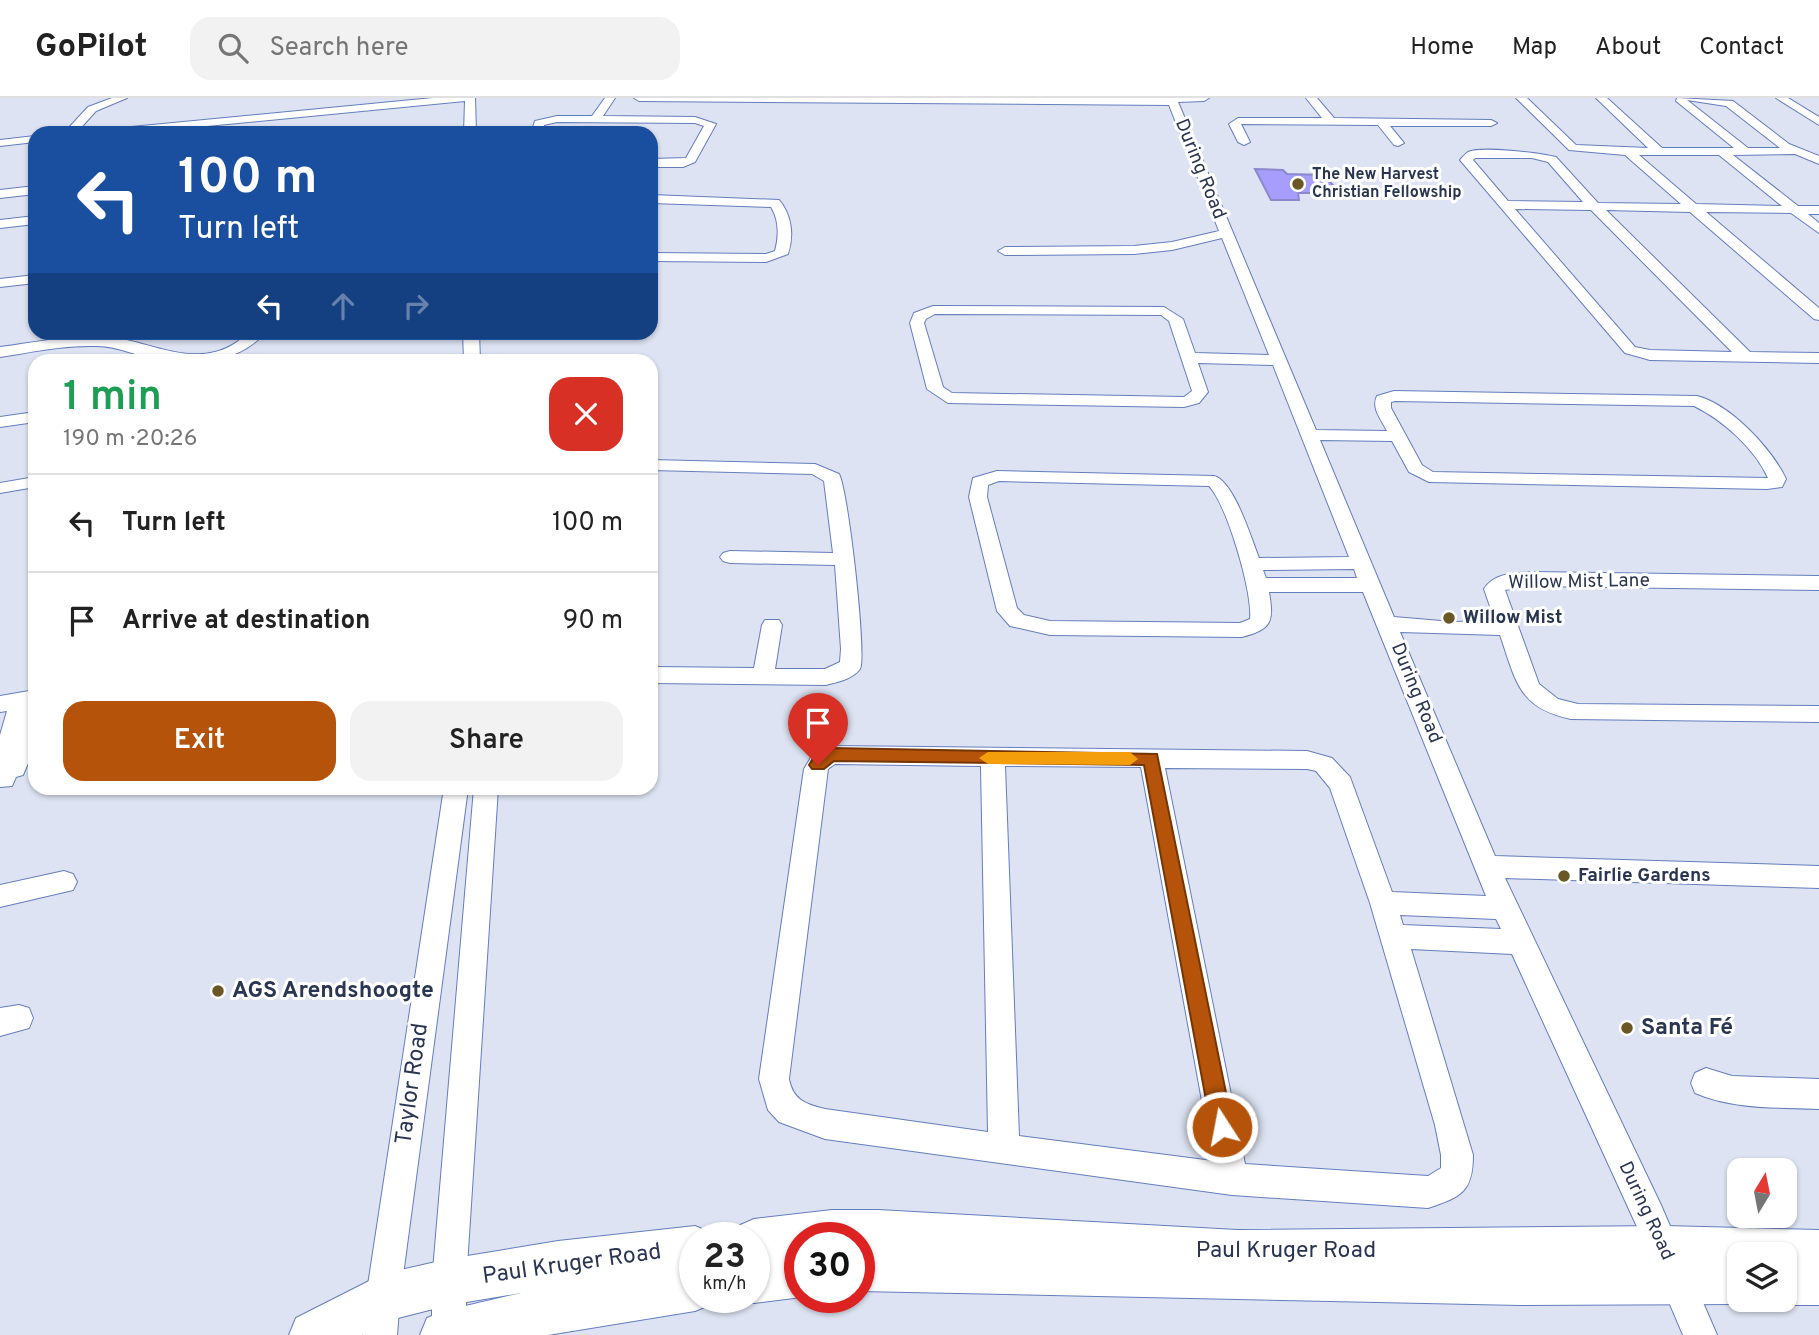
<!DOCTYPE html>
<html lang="en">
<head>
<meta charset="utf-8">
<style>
	body { margin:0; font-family:Overpass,sans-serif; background:#f2f2f2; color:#222; height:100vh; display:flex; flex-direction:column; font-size:26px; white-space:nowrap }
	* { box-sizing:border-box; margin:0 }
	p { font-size:23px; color:#767676 }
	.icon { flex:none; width:38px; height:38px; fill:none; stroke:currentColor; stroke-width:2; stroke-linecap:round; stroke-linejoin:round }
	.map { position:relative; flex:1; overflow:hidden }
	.details { position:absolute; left:28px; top:256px; width:630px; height:441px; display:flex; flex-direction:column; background:#fff; border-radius:21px; box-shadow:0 2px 5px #0004 }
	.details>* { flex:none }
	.hud { position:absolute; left:28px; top:28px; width:630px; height:214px; border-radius:21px; box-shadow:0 2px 5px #0004; background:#1a4fa0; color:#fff; overflow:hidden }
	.needle { width:46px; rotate:10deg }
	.buttons { position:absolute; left:1727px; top:1060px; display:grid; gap:14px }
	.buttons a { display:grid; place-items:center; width:70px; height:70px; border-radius:14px; background:#fff; box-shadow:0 2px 5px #0004; font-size:35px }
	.speed { position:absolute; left:679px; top:1124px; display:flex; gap:14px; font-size:35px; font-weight:700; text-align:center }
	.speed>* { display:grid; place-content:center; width:91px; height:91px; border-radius:50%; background:#fff; box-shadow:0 2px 5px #0004; line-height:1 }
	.speed small { font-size:18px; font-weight:400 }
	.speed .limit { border:10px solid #d22; background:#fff; color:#111 }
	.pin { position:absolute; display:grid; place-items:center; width:60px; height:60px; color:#fff; margin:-72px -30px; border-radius:50% 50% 50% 0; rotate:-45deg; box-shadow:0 0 7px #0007 }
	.pin .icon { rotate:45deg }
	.me { position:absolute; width:77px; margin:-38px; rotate:349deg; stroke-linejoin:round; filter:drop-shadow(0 0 5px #0008) }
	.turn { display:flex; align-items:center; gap:24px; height:147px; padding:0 35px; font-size:32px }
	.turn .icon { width:91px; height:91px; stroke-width:2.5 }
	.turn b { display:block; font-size:49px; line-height:60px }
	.lanes { display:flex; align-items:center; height:66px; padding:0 35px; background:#0003; justify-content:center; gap:35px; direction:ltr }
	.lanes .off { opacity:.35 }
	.round { display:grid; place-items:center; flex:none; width:74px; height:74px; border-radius:21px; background:#f2f2f2 }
	.summary { display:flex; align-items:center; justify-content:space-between; height:119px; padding:0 35px }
	h1 { font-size:42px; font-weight:600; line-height:52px; color:#1e9e55 }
	.action { display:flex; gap:14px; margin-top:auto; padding:14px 35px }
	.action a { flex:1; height:80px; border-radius:21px; background:#b45309; color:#fff; font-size:28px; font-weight:600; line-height:80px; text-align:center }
	.action a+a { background:#f2f2f2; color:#222 }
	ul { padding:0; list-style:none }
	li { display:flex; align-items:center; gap:21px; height:98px; padding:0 35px; border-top:2px solid #e0e0e0 }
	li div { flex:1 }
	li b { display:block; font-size:26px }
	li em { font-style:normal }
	header { display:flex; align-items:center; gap:42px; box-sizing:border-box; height:98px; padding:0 35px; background:#fff; border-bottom:2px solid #e0e0e0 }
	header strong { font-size:33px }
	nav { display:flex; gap:38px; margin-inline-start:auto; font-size:24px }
	.search { width:490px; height:63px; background:#f2f2f2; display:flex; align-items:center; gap:18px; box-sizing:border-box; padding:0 24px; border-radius:21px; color:#767676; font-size:26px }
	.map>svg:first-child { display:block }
	.building { fill:#a69dfd; stroke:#8d87cd; stroke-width:2 }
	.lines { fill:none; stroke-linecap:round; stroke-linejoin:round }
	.street-casing { stroke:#647dbd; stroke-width:2 }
	.secondary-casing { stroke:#647dbd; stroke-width:2 }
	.street { fill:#fff; fill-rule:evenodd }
	.secondary { fill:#fff; fill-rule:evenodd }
	.route { fill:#b45309; stroke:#753606; stroke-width:2 }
	.slow { fill:#f59e0b }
	.poi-dot { fill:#6b5726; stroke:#fff; stroke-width:2.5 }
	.labels { text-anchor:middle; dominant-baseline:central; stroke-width:6; stroke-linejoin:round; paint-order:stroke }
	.far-poi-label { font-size:16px; font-weight:bold; fill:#2a3551; stroke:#fff; text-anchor:start }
	.street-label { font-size:19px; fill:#2a3551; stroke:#fff }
	.poi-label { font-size:19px; font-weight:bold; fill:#2a3551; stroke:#fff; text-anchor:start }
	.near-poi-label { font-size:23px; font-weight:bold; fill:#2a3551; stroke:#fff; text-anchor:start }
	.near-street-label { font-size:23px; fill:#2a3551; stroke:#fff }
</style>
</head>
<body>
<header>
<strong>GoPilot</strong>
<div class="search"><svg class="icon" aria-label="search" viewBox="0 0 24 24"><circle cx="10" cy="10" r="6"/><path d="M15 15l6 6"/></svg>Search here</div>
<nav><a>Home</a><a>Map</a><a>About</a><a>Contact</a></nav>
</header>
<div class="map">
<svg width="1819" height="1237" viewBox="0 0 1819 1237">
	<rect width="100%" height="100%" fill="#dde3f2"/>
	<path class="building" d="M 1255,71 L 1283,72 L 1287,76 L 1325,77 L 1339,95 L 1298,95 L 1299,102 L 1271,102 Z"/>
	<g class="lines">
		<defs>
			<g id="street">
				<path d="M 112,0 L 127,0 L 96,13 L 76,35 L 64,35 L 88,9 Z"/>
				<path d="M 433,0 L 475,0 L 476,35 L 464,35 L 465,3 L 135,35 L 94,35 L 100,32 Z"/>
				<path d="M 605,0 L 615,0 L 603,18 L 695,19 L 716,26 L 695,64 L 683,69 L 651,69 L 651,61 L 686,60 L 704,28 L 695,25 L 557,24 L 544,27 L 543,35 L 531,35 L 535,23 L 557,18 L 592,18 Z"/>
				<path d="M 634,0 L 1209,0 L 1204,3 L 1178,4 L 1316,332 L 1387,333 C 1381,321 1371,310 1377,298 L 1394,293 L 1697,298 C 1730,306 1772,351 1786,381 L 1782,389 L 1767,391 L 1429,384 L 1409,374 L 1392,343 L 1320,342 L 1394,519 L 1453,524 L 1495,523 L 1484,491 C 1495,474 1514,476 1532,474 L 1819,478 L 1819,492 L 1532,488 L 1505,492 L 1539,586 L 1558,601 L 1578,606 L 1819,608 L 1819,624 L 1571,621 C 1518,610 1516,583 1500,537 L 1400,534 L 1495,758 L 1819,768 L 1819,790 L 1505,780 L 1661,1107 L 1717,1237 L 1683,1237 L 1638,1131 L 1512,856 L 1411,851 L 1473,1057 C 1473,1094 1461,1099 1428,1110 L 1232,1097 L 825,1041 L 779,1024 L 768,1012 L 759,981 L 804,671 L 813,656 L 832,648 L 1307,653 L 1332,660 L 1350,679 L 1392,794 L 1486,798 L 1363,494 L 1269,494 C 1274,524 1272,531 1242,539 L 1050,537 L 1010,528 L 997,513 L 969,399 L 973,380 L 997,373 L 1214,378 C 1234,383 1251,440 1259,460 L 1349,459 L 1273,267 L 1198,265 L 1208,294 L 1199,305 L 1184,309 L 948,305 L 927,291 L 910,225 L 914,215 L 933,208 L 1164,209 L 1183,221 L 1195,255 L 1269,257 L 1222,140 L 1172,152 L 1134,156 L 1005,157 L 998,153 L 1005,149 L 1134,148 L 1172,144 L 1219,133 L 1169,7 L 639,3 ZM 935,216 L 1161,217 L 1169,223 L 1192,293 L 1184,299 L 952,295 L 943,289 L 924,225 L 926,221 ZM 1395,303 L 1694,308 C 1723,322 1755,351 1768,380 L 1433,374 L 1422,367 L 1391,310 L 1391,304 ZM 999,383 L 1209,388 C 1227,407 1253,495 1250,521 L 1240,525 L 1050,523 L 1024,517 L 1017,510 L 987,399 L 988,387 ZM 1354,471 L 1357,480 L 1266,480 L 1263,472 ZM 835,666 L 981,668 L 988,1034 L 825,1011 C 805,1006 793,1002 789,981 L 828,671 ZM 1005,668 L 1141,669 L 1213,1063 L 1019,1038 ZM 1165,670 L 1307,671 L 1316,673 L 1330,690 L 1370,805 L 1435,1027 L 1441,1057 L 1441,1070 L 1428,1078 L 1245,1066 ZM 1400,817 L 1496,821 L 1501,831 L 1403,827 Z"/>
				<path d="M 1306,0 L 1317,0 L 1334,20 L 1491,22 L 1497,25 L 1491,28 L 1390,28 L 1404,45 L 1398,48 L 1394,47 L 1378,27 L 1241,26 L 1250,44 L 1244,47 L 1238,44 L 1229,26 L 1238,20 L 1322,20 Z"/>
				<path d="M 1516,0 L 1527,0 L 1576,47 L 1648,50 L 1596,0 L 1607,0 L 1662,50 L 1734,50 L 1676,3 L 1677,0 L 1733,3 L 1789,46 L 1819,58 L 1819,66 L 1795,56 L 1733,57 L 1798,108 L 1819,108 L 1819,116 L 1808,116 L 1819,125 L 1819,135 L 1791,115 L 1706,114 L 1819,210 L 1819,222 L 1814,221 L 1690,114 L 1606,112 L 1750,254 L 1819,255 L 1819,265 L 1650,262 L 1625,255 L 1460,62 C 1462,60 1465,56 1468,54 C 1482,48 1540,55 1556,59 L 1598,105 L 1681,106 L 1625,57 L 1569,52 ZM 1687,2 L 1726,8 L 1780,50 L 1748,50 ZM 1639,57 L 1719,57 L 1782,108 L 1696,106 ZM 1475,60 L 1532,60 L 1548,64 L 1583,104 L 1508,103 L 1473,62 ZM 1515,111 L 1591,112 L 1732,254 L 1650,252 L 1635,249 Z"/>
				<path d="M 1776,0 L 1788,0 L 1819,19 L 1819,27 Z"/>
				<path d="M 35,38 L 35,44 L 0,48 L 0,42 Z"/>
				<path d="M 35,88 L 35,96 L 0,100 L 0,92 Z"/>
				<path d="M 651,97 L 779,102 C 792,117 794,138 788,156 L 766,164 L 651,163 L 651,155 L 766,156 L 775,153 C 779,138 779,122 771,109 L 651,105 Z"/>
				<path d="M 35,118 L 35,126 L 0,130 L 0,122 Z"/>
				<path d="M 35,177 L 35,185 L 0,189 L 0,181 Z"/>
				<path d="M 249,234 L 265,234 C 242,264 195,268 160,262 C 138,259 119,248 97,248 C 64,247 32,254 0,259 L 0,249 C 32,245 65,238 98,238 C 149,239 202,281 249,234 Z"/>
				<path d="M 463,234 L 479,234 L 480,262 L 464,262 Z"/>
				<path d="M 35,314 L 35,324 L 0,329 L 0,319 Z"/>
				<path d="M 651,362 L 815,366 L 839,376 C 848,391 867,559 860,571 C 853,581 837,584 826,587 L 651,585 L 651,569 L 754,570 L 762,527 L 765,522 L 779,522 L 782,527 L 775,571 L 825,571 L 840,564 L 841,551 L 835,467 L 730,465 L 723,463 L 720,459 L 723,455 L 730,453 L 833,455 L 824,383 L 812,376 L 651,372 Z"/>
				<path d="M 35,379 L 35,389 L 0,395 L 0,385 Z"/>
				<path d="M 35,592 L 35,608 L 31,609 L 30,613 L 35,612 L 35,649 L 23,677 L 16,679 L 12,688 L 0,689 L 0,637 L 7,613 L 0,614 L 0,598 Z"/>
				<path d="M 444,690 L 468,690 L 400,1200 L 397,1237 L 363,1237 L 366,1200 Z"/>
				<path d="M 474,690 L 498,690 L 466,1184 L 466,1237 L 432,1237 L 432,1184 Z"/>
				<path d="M 64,773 L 73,776 L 77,784 L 73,792 L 0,809 L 0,787 Z"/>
				<path d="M 19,907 L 29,910 L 33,920 L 29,930 L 0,938 L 0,910 Z"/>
				<path d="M 1706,970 L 1732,978 L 1819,981 L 1819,1011 C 1777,1009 1735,1012 1695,995 L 1691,985 L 1695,975 Z"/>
			</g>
			<g id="secondary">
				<path d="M 832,1112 L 878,1112 L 1237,1132 L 1665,1128 L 1819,1132 L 1819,1207 L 1785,1207 L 1772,1202 L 1785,1202 L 1785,1157 L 1740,1157 L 1740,1202 L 1750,1202 L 1740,1206 L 1520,1207 L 859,1193 L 859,1139 L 800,1139 L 802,1199 L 754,1205 L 738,1199 L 754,1199 L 754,1139 L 733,1139 L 738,1128 L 754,1121 Z"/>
				<path d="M 695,1128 L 711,1135 L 713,1139 L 695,1139 L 695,1199 L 715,1199 L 712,1206 L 695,1213 L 548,1237 L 420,1237 L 427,1220 L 444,1213 L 521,1195 L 449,1207 L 390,1222 L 362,1237 L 289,1237 L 296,1220 L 383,1176 L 449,1161 L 558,1143 Z"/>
			</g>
		</defs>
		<use href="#street" class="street-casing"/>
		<use href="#secondary" class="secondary-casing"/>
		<use href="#street" class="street"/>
		<use href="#secondary" class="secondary"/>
	</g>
	<path class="route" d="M 832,650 L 1157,656 L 1233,1029 L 1229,1036 L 1222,1039 L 1214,1036 L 1211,1029 L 1144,667 L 834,663 L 824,671 L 812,671 L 809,667 L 815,657 Z"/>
	<path class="slow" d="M 988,654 L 1130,654 L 1138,661 L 1130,667 L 988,666 L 979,660 Z"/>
	<g class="poi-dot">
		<circle cx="1298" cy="86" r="7"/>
		<circle cx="1449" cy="520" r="7"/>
		<circle cx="1564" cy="778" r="7"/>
		<circle cx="218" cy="893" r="7"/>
		<circle cx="1627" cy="930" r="7"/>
	</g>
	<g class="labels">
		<g class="far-poi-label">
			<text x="1312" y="77">The New Harvest<tspan x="1312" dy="18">Christian Fellowship</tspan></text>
		</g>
		<g class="street-label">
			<text transform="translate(1200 71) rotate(68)">During Road</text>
			<text transform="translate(1579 484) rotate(-1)">Willow Mist Lane</text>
			<text transform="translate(1416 595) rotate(68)">During Road</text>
			<text transform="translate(1646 1113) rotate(65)">During Road</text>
		</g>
		<g class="poi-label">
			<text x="1463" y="520">Willow Mist</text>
			<text x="1578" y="778">Fairlie Gardens</text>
		</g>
		<g class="near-poi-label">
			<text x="232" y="893">AGS Arendshoogte</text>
			<text x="1641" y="930">Santa Fé</text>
		</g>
		<g class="near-street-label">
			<text transform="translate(413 986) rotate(-82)">Taylor Road</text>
			<text x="1286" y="1153">Paul Kruger Road</text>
			<text transform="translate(572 1167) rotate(-8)">Paul Kruger Road</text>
		</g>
	</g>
</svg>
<div class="buttons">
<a><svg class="needle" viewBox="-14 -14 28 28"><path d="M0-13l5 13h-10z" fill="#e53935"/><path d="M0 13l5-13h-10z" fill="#767676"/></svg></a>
<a><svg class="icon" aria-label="layers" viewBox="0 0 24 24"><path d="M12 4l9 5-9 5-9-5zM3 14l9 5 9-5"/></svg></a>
</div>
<div class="speed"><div>23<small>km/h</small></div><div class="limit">30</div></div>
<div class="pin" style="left:818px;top:667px;background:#d93025"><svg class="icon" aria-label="arrive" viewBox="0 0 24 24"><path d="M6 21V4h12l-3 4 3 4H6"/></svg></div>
<svg class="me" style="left:1222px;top:1029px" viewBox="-20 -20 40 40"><circle r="17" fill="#b45309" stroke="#fff" stroke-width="3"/><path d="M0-11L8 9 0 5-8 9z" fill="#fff"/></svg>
<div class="hud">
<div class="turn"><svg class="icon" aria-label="left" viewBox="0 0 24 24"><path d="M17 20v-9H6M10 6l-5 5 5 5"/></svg><div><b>100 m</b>Turn left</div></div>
<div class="lanes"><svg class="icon" aria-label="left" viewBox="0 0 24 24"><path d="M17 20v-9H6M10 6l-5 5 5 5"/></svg><svg class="icon off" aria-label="ahead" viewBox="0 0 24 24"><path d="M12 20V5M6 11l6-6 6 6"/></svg><svg class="icon off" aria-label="right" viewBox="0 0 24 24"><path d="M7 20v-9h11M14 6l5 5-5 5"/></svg></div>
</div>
<section class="details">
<div class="summary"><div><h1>1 min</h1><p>190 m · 20:26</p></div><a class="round" style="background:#d93025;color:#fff"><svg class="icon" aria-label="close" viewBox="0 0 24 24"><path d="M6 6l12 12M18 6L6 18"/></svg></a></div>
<ul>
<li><svg class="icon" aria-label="left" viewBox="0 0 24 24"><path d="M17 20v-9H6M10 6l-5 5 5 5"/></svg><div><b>Turn left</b></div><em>100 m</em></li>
<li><svg class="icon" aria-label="arrive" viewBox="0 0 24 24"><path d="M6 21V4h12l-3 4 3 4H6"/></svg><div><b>Arrive at destination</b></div><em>90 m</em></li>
</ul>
<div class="action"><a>Exit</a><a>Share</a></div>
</section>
</div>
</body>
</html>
